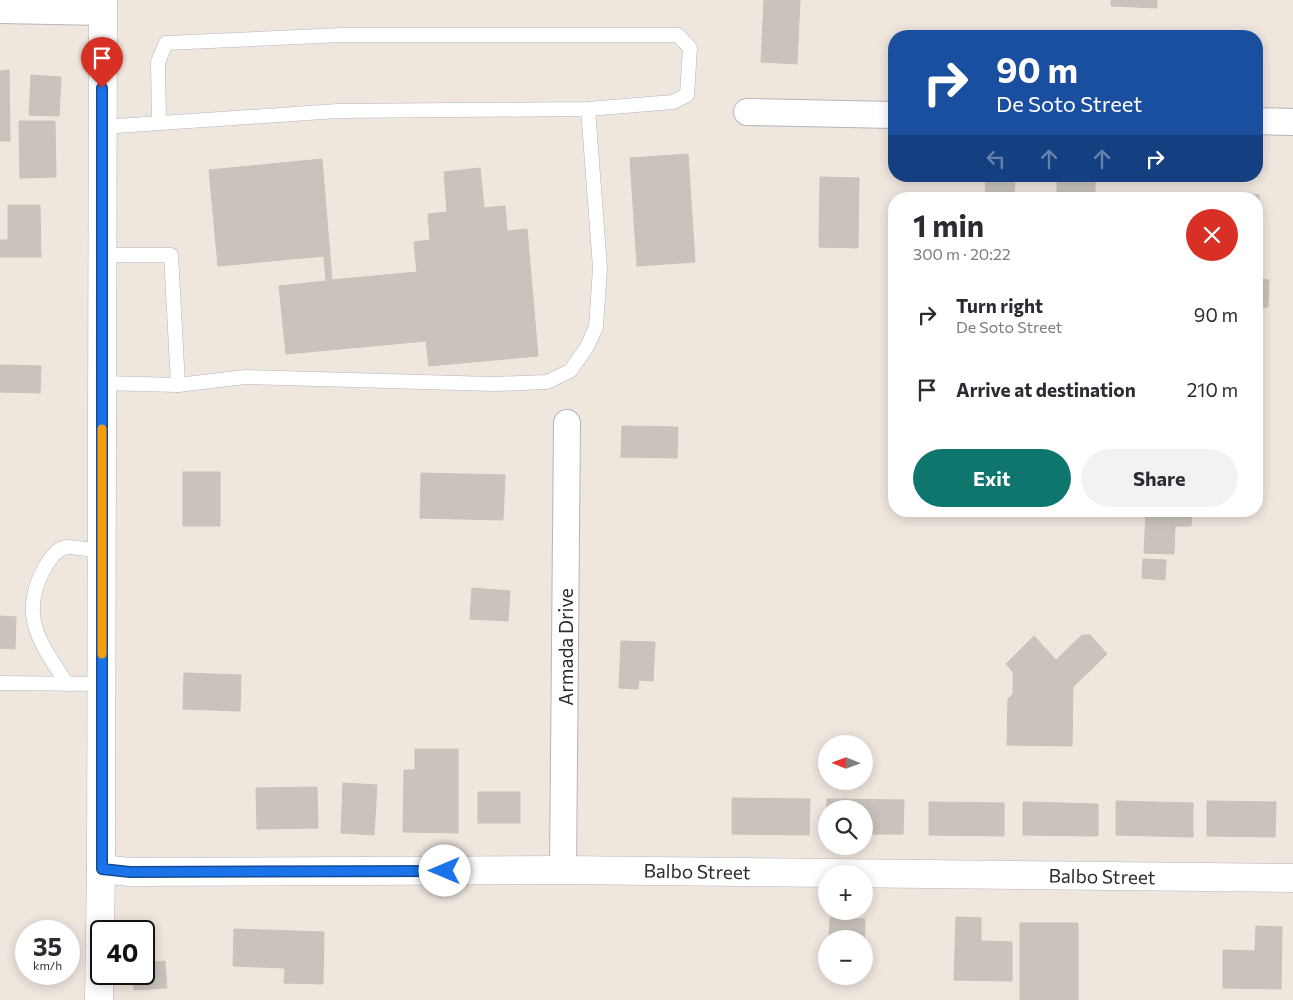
<!DOCTYPE html>
<html lang="en">
<head>
<meta charset="utf-8">
<style>
	body { margin:0; font-family:Commissioner,sans-serif; background:#f2f2f3; color:#2b2b33; height:100vh; display:flex; flex-direction:column; font-size:19px; white-space:nowrap }
	* { box-sizing:border-box; margin:0 }
	p { font-size:16px; color:#7c7c81 }
	.icon { flex:none; width:28px; height:28px; fill:none; stroke:currentColor; stroke-width:2; stroke-linecap:round; stroke-linejoin:round }
	.map { position:relative; flex:1; overflow:hidden }
	.details { position:absolute; left:888px; top:192px; width:375px; height:325px; display:flex; flex-direction:column; background:#fff; border-radius:20px; box-shadow:0 2px 12px #0003 }
	.details>* { flex:none }
	.hud { position:absolute; left:888px; top:30px; width:375px; height:152px; border-radius:20px; box-shadow:0 2px 12px #0003; background:#1a4fa0; color:#fff; overflow:hidden }
	.needle { width:32px; rotate:271deg }
	.controls { position:absolute; left:818px; top:735px; display:grid; gap:10px }
	.controls a { display:grid; place-items:center; width:55px; height:55px; border-radius:50%; background:#fff; box-shadow:0 2px 12px #0003; font-size:25px }
	.speed { position:absolute; left:15px; top:920px; display:flex; gap:10px; font-size:25px; font-weight:700; text-align:center }
	.speed>* { display:grid; place-content:center; width:65px; height:65px; border-radius:50%; background:#fff; box-shadow:0 2px 12px #0003; line-height:1 }
	.speed small { font-size:12px; font-weight:400 }
	.speed .limit { border:2px solid #111; border-radius:8px; background:#fff; color:#111 }
	.pin { position:absolute; display:grid; place-items:center; width:42px; height:42px; color:#fff; margin:-51px -21px; border-radius:50% 50% 50% 0; rotate:-45deg; box-shadow:0 0 5px #0007 }
	.pin .icon { rotate:45deg }
	.me { position:absolute; width:55px; margin:-28px; rotate:270deg; stroke-linejoin:round; filter:drop-shadow(0 0 4px #0008) }
	.turn { display:flex; align-items:center; gap:18px; height:105px; padding:0 25px; font-size:22px }
	.turn .icon { width:65px; height:65px; stroke-width:2.5 }
	.turn b { display:block; font-size:35px; line-height:42px }
	.lanes { display:flex; align-items:center; height:48px; padding:0 25px; background:#0003; justify-content:center; gap:25px; direction:ltr }
	.lanes .off { opacity:.35 }
	.round { display:grid; place-items:center; flex:none; width:52px; height:52px; border-radius:26px; background:#f2f2f3 }
	.overview { display:flex; align-items:center; justify-content:space-between; height:85px; padding:0 25px }
	h1 { font-size:30px; font-weight:700; line-height:38px }
	.button { display:flex; gap:10px; margin-top:auto; padding:10px 25px }
	.button a { flex:1; height:58px; border-radius:30px; background:#0f766e; color:#fff; font-size:20px; font-weight:700; line-height:58px; text-align:center }
	.button a+a { background:#f2f2f3; color:#2b2b33 }
	ul { padding:0; list-style:none }
	li { display:flex; align-items:center; gap:15px; height:75px; padding:0 25px }
	li div { flex:1 }
	li b { display:block; font-size:19px }
	li em { font-style:normal }
	.map>svg:first-child { display:block }
	.building { fill:#cac3bd; stroke:#cac2b7 }
	.lines { fill:none; stroke-linecap:round; stroke-linejoin:round }
	.service-casing { stroke:#b2b5c0; stroke-width:15 }
	.minor-casing { stroke:#b2b5c0; stroke-width:28 }
	.tertiary-casing { stroke:#b2b5c0; stroke-width:29 }
	.service { stroke:#fff; stroke-width:14 }
	.minor { stroke:#fff; stroke-width:26 }
	.tertiary { stroke:#fff; stroke-width:28 }
	.route-casing { stroke:#114b97; stroke-width:12 }
	.route { stroke:#1a73e8; stroke-width:9 }
	.slow { stroke:#f59e0b; stroke-width:9 }
	.labels { text-anchor:middle; dominant-baseline:central; stroke-width:4; stroke-linejoin:round; paint-order:stroke }
	.street-label { font-size:19px; fill:#2c2c2c; stroke:#fff }
</style>
</head>
<body>
<div class="map">
<svg width="1293" height="1000" viewBox="0 0 1293 1000">
	<rect width="100%" height="100%" fill="#efe6de"/>
	<g class="building">
		<path d="M 764,0 L 800,0 L 797,64 L 761,62 Z"/>
		<path d="M 1111,0 L 1157,0 L 1157,8 L 1111,6 Z"/>
		<path d="M 9,70 L 10,141 L 0,141 L 0,71 Z"/>
		<path d="M 31,75 L 61,77 L 59,116 L 29,115 Z"/>
		<path d="M 19,121 L 55,121 L 56,177 L 20,178 Z"/>
		<path d="M 688,154 L 695,262 L 637,266 L 630,158 Z"/>
		<path d="M 322,159 L 332,280 L 417,272 L 414,242 L 430,240 L 428,214 L 447,212 L 444,172 L 480,168 L 484,208 L 505,206 L 507,231 L 527,229 L 538,356 L 429,366 L 426,341 L 286,354 L 279,286 L 326,281 L 324,256 L 218,266 L 209,170 Z"/>
		<path d="M 986,176 L 1015,176 L 1014,199 L 985,199 Z"/>
		<rect x="1057" y="176" width="38" height="23"/>
		<path d="M 820,177 L 859,178 L 858,248 L 819,247 Z"/>
		<path d="M 1167,194 L 1259,195 L 1259,227 L 1256,227 L 1256,199 L 1167,199 Z"/>
		<path d="M 8,205 L 40,205 L 41,257 L 0,257 L 0,240 L 8,240 Z"/>
		<path d="M 1256,279 L 1269,280 L 1268,307 L 1256,307 Z"/>
		<path d="M 0,365 L 41,366 L 40,393 L 0,392 Z"/>
		<path d="M 622,426 L 678,427 L 677,458 L 621,457 Z"/>
		<rect x="183" y="472" width="37" height="54"/>
		<path d="M 421,473 L 505,475 L 503,520 L 420,518 Z"/>
		<path d="M 1146,511 L 1192,511 L 1191,526 L 1175,526 L 1174,554 L 1144,553 Z"/>
		<path d="M 1143,559 L 1166,560 L 1165,580 L 1142,578 Z"/>
		<path d="M 472,588 L 510,591 L 508,621 L 470,619 Z"/>
		<path d="M 0,616 L 16,617 L 15,649 L 0,648 Z"/>
		<path d="M 1082,635 L 1090,635 L 1107,654 L 1073,687 L 1072,746 L 1007,745 L 1008,699 L 1013,694 L 1013,672 L 1006,664 L 1034,636 L 1056,660 Z"/>
		<path d="M 621,641 L 655,642 L 653,681 L 639,680 L 638,689 L 619,688 Z"/>
		<path d="M 184,673 L 241,675 L 240,711 L 183,709 Z"/>
		<path d="M 415,749 L 458,749 L 458,833 L 403,832 L 404,770 L 415,770 Z"/>
		<path d="M 343,783 L 377,785 L 374,835 L 341,833 Z"/>
		<path d="M 317,787 L 318,828 L 257,829 L 256,788 Z"/>
		<rect x="478" y="792" width="42" height="31"/>
		<path d="M 732,798 L 810,799 L 809,835 L 732,834 Z"/>
		<path d="M 827,799 L 904,800 L 903,834 L 864,834 L 864,809 L 827,809 Z"/>
		<path d="M 1116,801 L 1193,803 L 1193,837 L 1116,835 Z"/>
		<path d="M 1207,801 L 1276,802 L 1275,837 L 1207,836 Z"/>
		<path d="M 929,802 L 1004,803 L 1004,836 L 929,835 Z"/>
		<path d="M 1023,802 L 1098,804 L 1098,836 L 1023,835 Z"/>
		<path d="M 956,917 L 981,918 L 981,941 L 1012,942 L 1012,981 L 954,980 Z"/>
		<path d="M 830,918 L 865,919 L 864,971 L 864,939 L 829,939 Z"/>
		<rect x="1020" y="923" width="58" height="77"/>
		<path d="M 1256,926 L 1282,927 L 1281,989 L 1223,988 L 1223,950 L 1255,951 Z"/>
		<path d="M 234,929 L 324,932 L 323,984 L 284,983 L 285,968 L 233,966 Z"/>
		<path d="M 165,961 L 167,988 L 134,990 L 133,974 L 144,974 L 144,963 Z"/>
	</g>
	<g class="lines">
		<defs>
			<g id="service">
				<path d="M 102,127 L 131,125 L 338,111 L 588,109 L 673,102 L 687,95 L 690,48 L 678,35 L 342,35 L 166,43 L 158,62 L 159,123"/>
				<path d="M 102,383 L 178,385 L 171,255 L 103,255"/>
				<path d="M 178,385 L 245,377 L 493,384 L 547,382 L 570,371 L 587,347 L 596,327 L 600,268 L 588,109"/>
				<path d="M 0,683 L 102,684"/>
				<path d="M 67,684 C 40,642 18,616 45,567 C 50,559 57,548 67,547 C 78,547 91,550 102,552"/>
			</g>
			<g id="minor">
				<path d="M 0,10 L 103,12"/>
				<path d="M 747,112 L 894,115"/>
				<path d="M 1256,121 L 1293,122"/>
				<path d="M 563,870 L 567,423"/>
			</g>
			<g id="tertiary">
				<path d="M 101,869 L 130,872 L 563,870 L 1293,878"/>
				<path d="M 99,1000 L 101,869 L 103,0"/>
			</g>
		</defs>
		<use href="#service" class="service-casing"/>
		<use href="#minor" class="minor-casing"/>
		<use href="#tertiary" class="tertiary-casing"/>
		<use href="#service" class="service"/>
		<use href="#minor" class="minor"/>
		<use href="#tertiary" class="tertiary"/>
	</g>
	<g class="lines">
		<defs>
			<path id="route" d="M 102,88 L 102,869 L 130,872 L 445,871"/>
		</defs>
		<use href="#route" class="route-casing"/>
		<use href="#route" class="route"/>
		<path class="slow" d="M 102,654 L 102,429"/>
	</g>
	<g class="labels">
		<g class="street-label">
			<text transform="translate(565 647) rotate(-90)">Armada Drive</text>
			<text transform="translate(697 871) rotate(1)">Balbo Street</text>
			<text transform="translate(1102 876) rotate(1)">Balbo Street</text>
		</g>
	</g>
</svg>
<div class="controls">
<a><svg class="needle" viewBox="-14 -14 28 28"><path d="M0-13l5 13h-10z" fill="#e53935"/><path d="M0 13l5-13h-10z" fill="#7c7c81"/></svg></a>
<a><svg class="icon" aria-label="search" viewBox="0 0 24 24"><circle cx="10" cy="10" r="6"/><path d="M15 15l6 6"/></svg></a>
<a>+</a>
<a>−</a>
</div>
<div class="speed"><div>35<small>km/h</small></div><div class="limit">40</div></div>
<div class="pin" style="left:102px;top:88px;background:#d93025"><svg class="icon" aria-label="arrive" viewBox="0 0 24 24"><path d="M6 21V4h12l-3 4 3 4H6"/></svg></div>
<svg class="me" style="left:445px;top:871px" viewBox="-20 -20 40 40"><circle r="19" fill="#fff"/><path d="M0-13L10 11 0 6-10 11z" fill="#1a73e8"/></svg>
<div class="hud">
<div class="turn"><svg class="icon" aria-label="right" viewBox="0 0 24 24"><path d="M7 20v-9h11M14 6l5 5-5 5"/></svg><div><b>90 m</b>De Soto Street</div></div>
<div class="lanes"><svg class="icon off" aria-label="left" viewBox="0 0 24 24"><path d="M17 20v-9H6M10 6l-5 5 5 5"/></svg><svg class="icon off" aria-label="ahead" viewBox="0 0 24 24"><path d="M12 20V5M6 11l6-6 6 6"/></svg><svg class="icon off" aria-label="ahead" viewBox="0 0 24 24"><path d="M12 20V5M6 11l6-6 6 6"/></svg><svg class="icon" aria-label="right" viewBox="0 0 24 24"><path d="M7 20v-9h11M14 6l5 5-5 5"/></svg></div>
</div>
<section class="details">
<div class="overview"><div><h1>1 min</h1><p>300 m · 20:22</p></div><a class="round" style="background:#d93025;color:#fff"><svg class="icon" aria-label="close" viewBox="0 0 24 24"><path d="M6 6l12 12M18 6L6 18"/></svg></a></div>
<ul>
<li><svg class="icon" aria-label="right" viewBox="0 0 24 24"><path d="M7 20v-9h11M14 6l5 5-5 5"/></svg><div><b>Turn right</b><p>De Soto Street</p></div><em>90 m</em></li>
<li><svg class="icon" aria-label="arrive" viewBox="0 0 24 24"><path d="M6 21V4h12l-3 4 3 4H6"/></svg><div><b>Arrive at destination</b></div><em>210 m</em></li>
</ul>
<div class="button"><a>Exit</a><a>Share</a></div>
</section>
</div>
</body>
</html>
